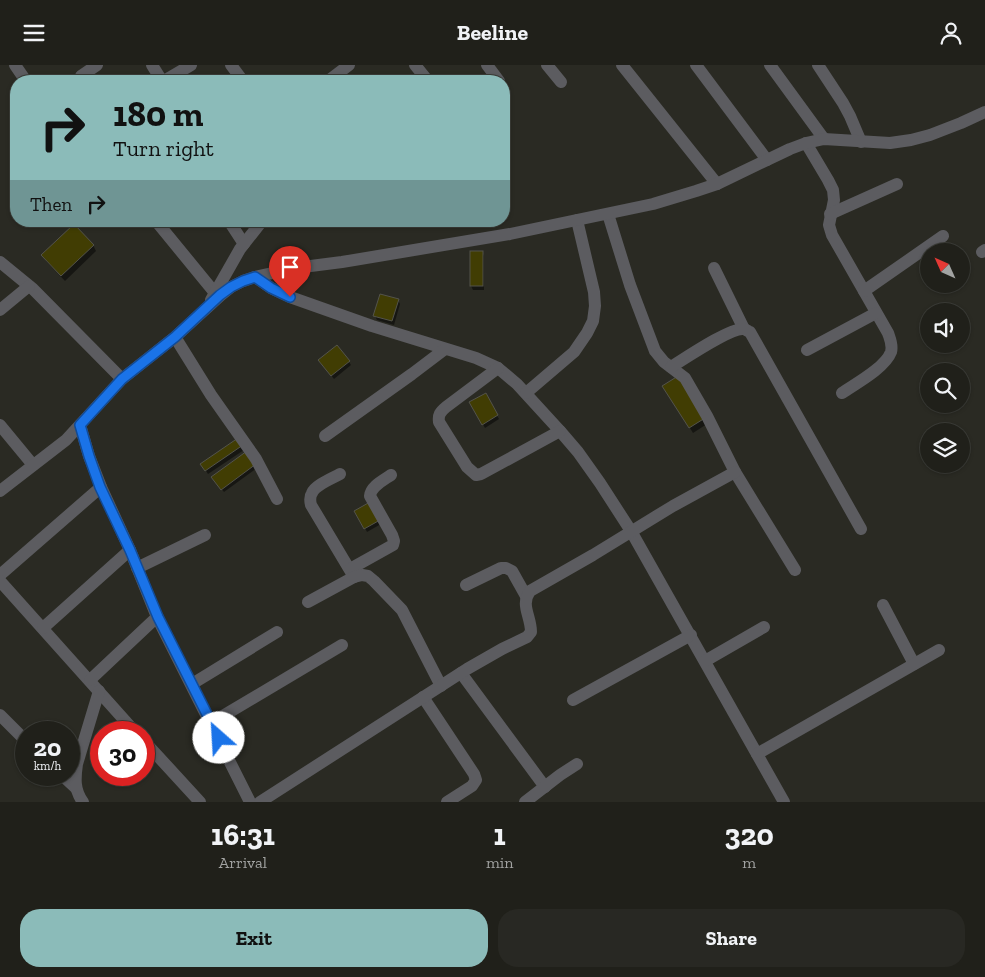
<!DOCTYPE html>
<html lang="en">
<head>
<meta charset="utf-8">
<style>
	body { margin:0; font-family:"Zilla Slab",serif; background:#282823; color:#f1f3f6; height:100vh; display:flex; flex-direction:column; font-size:19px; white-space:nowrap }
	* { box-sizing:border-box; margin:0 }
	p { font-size:16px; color:#a2a3a2 }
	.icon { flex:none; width:28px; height:28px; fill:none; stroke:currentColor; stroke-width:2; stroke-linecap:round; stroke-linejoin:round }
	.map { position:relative; height:737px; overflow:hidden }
	.drawer { display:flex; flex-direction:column; background:#20201a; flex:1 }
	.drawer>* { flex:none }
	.top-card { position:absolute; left:10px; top:10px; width:500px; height:152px; border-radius:20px; box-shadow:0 1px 4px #0004,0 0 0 1px #3d3e39; background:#8bbbb9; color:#111; overflow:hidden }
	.needle { width:32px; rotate:315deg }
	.fabs { position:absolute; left:920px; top:178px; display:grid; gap:10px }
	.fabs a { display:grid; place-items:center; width:50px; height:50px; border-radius:50%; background:#20201a; box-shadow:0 1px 4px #0004,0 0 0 1px #3d3e39; font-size:25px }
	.speed { position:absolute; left:15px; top:656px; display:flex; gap:10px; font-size:25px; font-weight:700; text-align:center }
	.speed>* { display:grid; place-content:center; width:65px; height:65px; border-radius:50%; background:#20201a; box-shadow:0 1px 4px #0004,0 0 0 1px #3d3e39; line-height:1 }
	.speed small { font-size:12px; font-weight:400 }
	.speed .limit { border:8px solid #d22; background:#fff; color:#111 }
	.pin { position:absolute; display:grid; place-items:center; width:42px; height:42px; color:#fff; margin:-51px -21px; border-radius:50% 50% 50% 0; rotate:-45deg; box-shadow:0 0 5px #0007 }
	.pin .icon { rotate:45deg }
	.me { position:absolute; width:55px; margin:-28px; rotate:334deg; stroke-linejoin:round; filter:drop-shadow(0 0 4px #0008) }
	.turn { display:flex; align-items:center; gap:18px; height:105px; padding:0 20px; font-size:22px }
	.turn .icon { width:65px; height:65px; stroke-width:2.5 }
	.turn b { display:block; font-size:35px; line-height:42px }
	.then { display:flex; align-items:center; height:48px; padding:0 20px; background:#0003; gap:10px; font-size:19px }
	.eta { display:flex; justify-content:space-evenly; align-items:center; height:85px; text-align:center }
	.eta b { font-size:30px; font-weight:700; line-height:35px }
	.primary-button { display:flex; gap:10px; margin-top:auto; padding:10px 20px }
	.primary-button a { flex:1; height:58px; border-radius:20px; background:#8bbbb9; color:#111; font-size:20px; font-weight:700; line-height:58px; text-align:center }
	.primary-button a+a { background:#282823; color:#f1f3f6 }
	header { display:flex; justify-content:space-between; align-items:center; height:65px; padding:0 20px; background:#20201a; font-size:22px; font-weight:700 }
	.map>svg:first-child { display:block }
	.shadow { fill:#0007 }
	.building { fill:#413d03; stroke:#53534b }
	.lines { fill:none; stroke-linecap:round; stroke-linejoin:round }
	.minor { stroke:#5c5c60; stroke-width:12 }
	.route-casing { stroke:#114b97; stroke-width:12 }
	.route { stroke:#1a73e8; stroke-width:9 }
</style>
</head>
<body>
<header><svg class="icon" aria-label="menu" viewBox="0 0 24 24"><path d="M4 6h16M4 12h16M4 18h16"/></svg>Beeline<svg class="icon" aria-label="person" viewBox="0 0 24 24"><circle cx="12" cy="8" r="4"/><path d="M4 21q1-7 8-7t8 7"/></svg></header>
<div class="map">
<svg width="985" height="737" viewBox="0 0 985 737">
	<rect width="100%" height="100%" fill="#2a2a23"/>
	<g class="shadow">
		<path d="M 93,180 L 96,186 L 65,216 L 46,196 L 43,190 Z"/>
		<path d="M 482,187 L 484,191 L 484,225 L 473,225 L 471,221 L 471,188 Z"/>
		<path d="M 398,235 L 400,239 L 394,260 L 377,255 L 375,251 Z"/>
		<path d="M 349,297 L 351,300 L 334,314 L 322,299 Z"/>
		<path d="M 664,322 L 707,359 L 693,368 Z"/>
		<path d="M 486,330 L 499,354 L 485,363 L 471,338 Z"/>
		<path d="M 238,375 L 244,385 L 208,409 L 202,399 Z"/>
		<path d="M 246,387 L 257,403 L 224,427 L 215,416 Z"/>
		<path d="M 369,438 L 381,459 L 367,467 L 356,446 Z"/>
	</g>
	<g class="building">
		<path d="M 74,159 L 94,180 L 61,211 L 41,190 Z"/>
		<rect x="470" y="186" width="13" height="35"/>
		<path d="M 380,229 L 399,234 L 392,256 L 373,251 Z"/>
		<path d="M 337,280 L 350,296 L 331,311 L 318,295 Z"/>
		<path d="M 678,311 L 705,353 L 689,363 L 662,321 Z"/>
		<path d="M 486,328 L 498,350 L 482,360 L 469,337 Z"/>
		<path d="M 238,373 L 243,380 L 205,406 L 200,399 Z"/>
		<path d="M 247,386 L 256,399 L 221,425 L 211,412 Z"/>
		<path d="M 370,437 L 380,455 L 364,464 L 354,446 Z"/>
	</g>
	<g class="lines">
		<g class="minor">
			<path d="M 15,0 L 26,16"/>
			<path d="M 152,0 L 162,16"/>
			<path d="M 231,0 L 243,16"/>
			<path d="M 415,0 L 428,16"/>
			<path d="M 487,0 L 499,16"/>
			<path d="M 547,0 L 561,17"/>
			<path d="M 622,0 L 717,119"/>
			<path d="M 696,0 L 767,95"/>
			<path d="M 770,0 L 824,74"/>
			<path d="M 818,0 L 843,38 L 850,51 L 861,77"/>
			<path d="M 81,11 L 97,0"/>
			<path d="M 164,16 L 191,0"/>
			<path d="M 328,16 L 349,0"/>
			<path d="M 806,78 L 828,115 L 833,125 L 834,135 L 829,160 L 832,170 L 888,268 C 890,274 893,280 891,287 C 885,303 855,319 842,328"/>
			<path d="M 608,149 L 630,220 L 655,286 L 664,297 L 685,313 L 707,351 L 735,407 L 795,505"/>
			<path d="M 830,149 L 897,119"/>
			<path d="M 156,156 L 215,228"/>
			<path d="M 229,156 L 244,179"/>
			<path d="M 982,187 L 985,185"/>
			<path d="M 0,197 L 33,224 L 122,314"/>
			<path d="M 714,203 L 744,264"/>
			<path d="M 255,212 L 271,223 L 290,232 L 372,261 L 476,293 L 498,303 L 517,319 L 560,366 L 578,387 L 600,418 L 631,466 L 784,737"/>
			<path d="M 864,226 L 943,171"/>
			<path d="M 211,235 L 240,184 L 262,156"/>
			<path d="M 0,245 L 29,221"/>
			<path d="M 175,272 L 211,330 L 256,394 L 277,434"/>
			<path d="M 807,285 L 876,248"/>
			<path d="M 671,302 C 684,294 731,262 744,264 C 745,264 749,267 750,267 L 861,464"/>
			<path d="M 498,303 L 446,342 C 440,347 438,350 439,357 L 467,402 L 476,410 L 481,409 L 560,366"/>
			<path d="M 526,328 L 574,287 L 587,268 L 593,256 L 595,241 L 594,227 L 577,155"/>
			<path d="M 0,360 L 33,400"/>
			<path d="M 80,360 L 89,391 L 101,422 L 130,485 L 157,552 L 250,737"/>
			<path d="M 325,371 L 412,309 L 445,284"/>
			<path d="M 340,409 C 333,413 315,420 312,428 C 310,431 310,436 311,440 L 354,512"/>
			<path d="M 0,426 L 66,375 L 122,314 L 175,272 L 221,230 L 231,222 L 243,216 L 255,212 L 295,203 L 342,197 L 510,169 L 653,139 L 696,126 L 717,119 L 790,84 L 806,78 L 824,74 L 890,78 L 911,75 L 930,70 L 961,58 L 985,47"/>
			<path d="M 137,503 L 205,470"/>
			<path d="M 350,504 L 393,480 L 394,476 L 392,470 L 370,431 C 371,421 384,415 391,410"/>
			<path d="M 0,510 L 101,422"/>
			<path d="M 0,516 L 136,668"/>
			<path d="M 466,520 L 501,503 L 506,503 L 512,506 L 526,531"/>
			<path d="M 308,537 L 354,512 L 362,510 L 368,511 L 374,516 L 402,545 L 441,621"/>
			<path d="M 883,540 L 914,599"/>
			<path d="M 43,563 L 130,485"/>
			<path d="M 705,596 L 764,562"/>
			<path d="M 461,608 L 545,722"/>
			<path d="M 90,615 L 157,552"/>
			<path d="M 192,619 L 277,567"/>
			<path d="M 423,632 L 474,709 L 476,715 L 472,721 L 447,737"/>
			<path d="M 573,635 L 691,570"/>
			<path d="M 0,650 L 26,676"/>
			<path d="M 211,658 L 342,580"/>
			<path d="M 144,676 L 200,737"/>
			<path d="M 757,689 L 939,585"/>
			<path d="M 62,710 L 76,723"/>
			<path d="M 83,737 C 74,725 75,713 77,699 L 99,626"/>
			<path d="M 260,737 L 467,604 L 502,584 L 527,572 L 531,567 C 531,551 520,540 530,526 L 593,490 L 673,441 L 735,407"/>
			<path d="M 525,737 L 560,710 L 577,699"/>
		</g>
	</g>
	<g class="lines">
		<defs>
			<path id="route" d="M 219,673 L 158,552 L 130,485 L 100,422 L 89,391 L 80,360 L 122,314 L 175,272 L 220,230 L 231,222 L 243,216 L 255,212 L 271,223 L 290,232"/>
		</defs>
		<use href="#route" class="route-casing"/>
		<use href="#route" class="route"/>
	</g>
</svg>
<div class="fabs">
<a><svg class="needle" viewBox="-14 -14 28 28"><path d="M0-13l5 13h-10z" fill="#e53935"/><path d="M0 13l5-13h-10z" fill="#a2a3a2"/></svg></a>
<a><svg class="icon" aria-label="sound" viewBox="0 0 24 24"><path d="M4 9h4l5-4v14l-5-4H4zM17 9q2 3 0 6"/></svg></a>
<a><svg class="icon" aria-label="search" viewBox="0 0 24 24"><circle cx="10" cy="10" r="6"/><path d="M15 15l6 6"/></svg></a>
<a><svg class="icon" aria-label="layers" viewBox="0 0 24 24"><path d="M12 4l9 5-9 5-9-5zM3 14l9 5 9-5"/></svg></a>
</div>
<div class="speed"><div>20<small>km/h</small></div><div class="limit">30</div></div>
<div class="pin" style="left:290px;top:232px;background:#d93025"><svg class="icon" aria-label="arrive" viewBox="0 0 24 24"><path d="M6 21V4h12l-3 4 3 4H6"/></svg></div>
<svg class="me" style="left:219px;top:673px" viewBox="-20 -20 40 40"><circle r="19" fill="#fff"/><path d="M0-13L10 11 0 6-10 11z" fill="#1a73e8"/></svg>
<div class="top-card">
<div class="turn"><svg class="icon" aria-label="right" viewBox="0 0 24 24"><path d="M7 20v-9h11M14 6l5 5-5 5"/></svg><div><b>180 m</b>Turn right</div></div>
<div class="then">Then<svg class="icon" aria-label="right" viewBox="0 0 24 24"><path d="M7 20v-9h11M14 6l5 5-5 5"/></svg></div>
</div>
</div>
<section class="drawer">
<div class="eta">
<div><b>16:31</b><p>Arrival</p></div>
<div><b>1</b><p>min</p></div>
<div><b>320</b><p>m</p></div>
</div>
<div class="primary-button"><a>Exit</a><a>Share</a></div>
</section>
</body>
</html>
